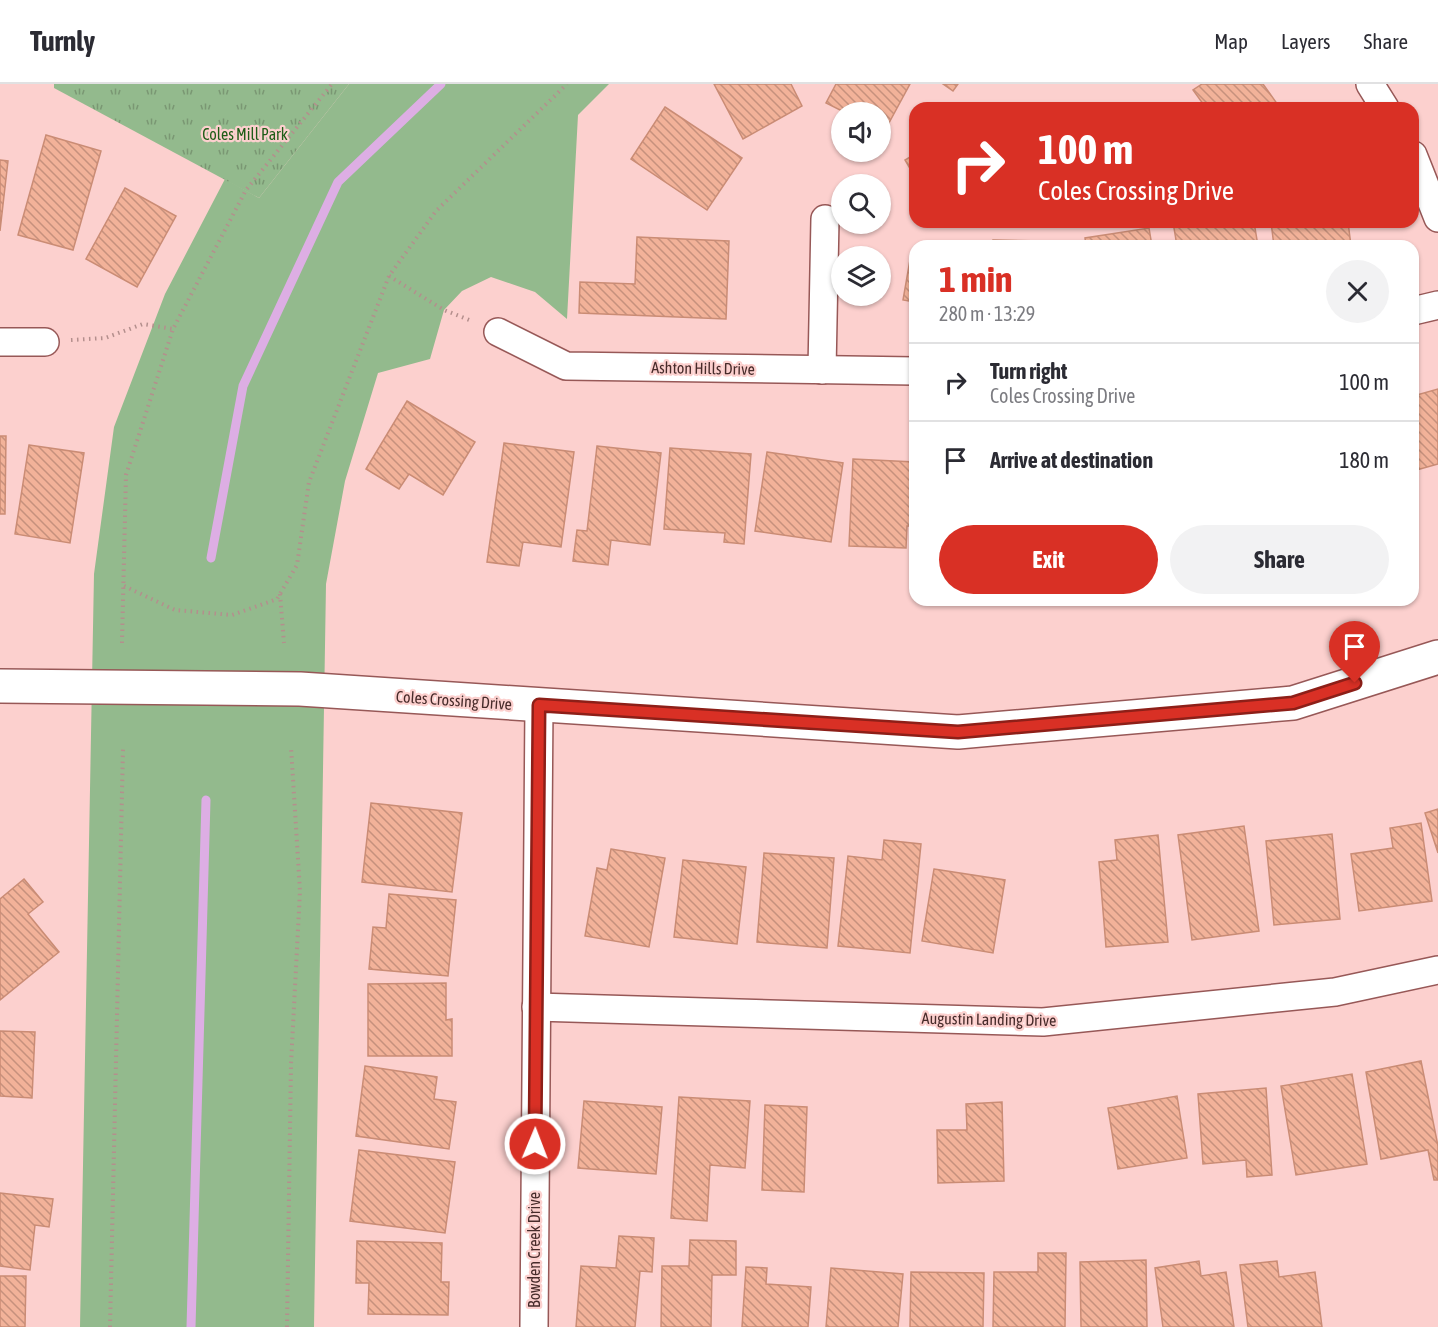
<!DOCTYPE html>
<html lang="en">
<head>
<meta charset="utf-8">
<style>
	body { margin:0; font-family:"Asap Condensed",sans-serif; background:#f2f2f3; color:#2b2b33; height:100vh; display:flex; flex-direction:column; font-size:22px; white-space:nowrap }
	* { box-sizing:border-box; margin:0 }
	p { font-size:20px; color:#7c7c81 }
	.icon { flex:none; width:33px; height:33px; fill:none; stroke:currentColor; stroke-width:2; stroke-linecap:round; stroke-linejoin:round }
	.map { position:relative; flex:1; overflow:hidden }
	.panel { position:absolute; left:909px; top:156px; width:510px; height:366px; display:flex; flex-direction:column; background:#fff; border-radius:18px; box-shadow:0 2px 4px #0004 }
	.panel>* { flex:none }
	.banner { position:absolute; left:909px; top:18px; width:510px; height:126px; border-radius:18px; box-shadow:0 2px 4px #0004; background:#d93025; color:#fff; overflow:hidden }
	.fabs { position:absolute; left:831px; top:18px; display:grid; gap:12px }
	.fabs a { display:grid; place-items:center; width:60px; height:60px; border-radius:50%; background:#fff; box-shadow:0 2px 4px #0004; font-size:30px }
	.pin { position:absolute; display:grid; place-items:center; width:51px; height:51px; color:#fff; margin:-62px -26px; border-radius:50% 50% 50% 0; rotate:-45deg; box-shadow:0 0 6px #0007 }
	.pin .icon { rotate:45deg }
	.me { position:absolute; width:66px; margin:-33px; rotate:1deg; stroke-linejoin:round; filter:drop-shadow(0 0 4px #0008) }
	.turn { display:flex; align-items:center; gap:21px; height:126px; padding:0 30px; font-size:27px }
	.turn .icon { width:78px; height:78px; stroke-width:2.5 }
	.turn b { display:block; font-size:42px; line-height:51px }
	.round { display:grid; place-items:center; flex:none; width:63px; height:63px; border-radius:32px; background:#f2f2f3 }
	.summary { display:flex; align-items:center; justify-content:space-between; height:102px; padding:0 30px }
	h1 { font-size:36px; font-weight:700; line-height:45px; color:#d93025 }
	.action { display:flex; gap:12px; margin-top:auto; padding:12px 30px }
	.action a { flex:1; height:69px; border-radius:36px; background:#d93025; color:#fff; font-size:24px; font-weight:700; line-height:69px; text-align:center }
	.action a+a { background:#f2f2f3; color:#2b2b33 }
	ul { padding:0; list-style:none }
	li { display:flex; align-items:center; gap:18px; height:78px; padding:0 30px; border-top:2px solid #e1e1e2 }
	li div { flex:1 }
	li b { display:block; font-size:22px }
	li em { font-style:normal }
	header { display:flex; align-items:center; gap:36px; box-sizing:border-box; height:84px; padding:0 30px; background:#fff; border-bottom:2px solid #e1e1e2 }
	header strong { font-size:28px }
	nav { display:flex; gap:33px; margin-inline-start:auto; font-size:21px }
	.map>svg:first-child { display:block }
	.grass { fill:#93ba8d }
	.park { fill:url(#park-tufts) }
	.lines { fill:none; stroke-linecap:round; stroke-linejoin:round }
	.stream { stroke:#ddaee4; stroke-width:9 }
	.building { fill:url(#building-back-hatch); stroke:#ca8c75; stroke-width:1.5 }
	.minor-casing { stroke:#975857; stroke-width:30 }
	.tertiary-casing { stroke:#975857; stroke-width:36 }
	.path { stroke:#b48f8d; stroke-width:4; stroke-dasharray:1.5 4.5; stroke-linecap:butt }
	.minor { stroke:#fff; stroke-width:27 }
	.tertiary { stroke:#fff; stroke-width:33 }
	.route-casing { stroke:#8d1f18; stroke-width:15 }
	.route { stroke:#d93025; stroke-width:10 }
	.labels { text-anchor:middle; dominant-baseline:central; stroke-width:4.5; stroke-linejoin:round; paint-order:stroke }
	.park-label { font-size:16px; fill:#1e5d17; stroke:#fcd0ce }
	.street-label { font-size:16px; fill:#472b2a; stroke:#fcd0ce }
</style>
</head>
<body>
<header>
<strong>Turnly</strong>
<nav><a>Map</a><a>Layers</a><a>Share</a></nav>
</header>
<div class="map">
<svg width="1438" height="1243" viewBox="0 0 1438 1243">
	<defs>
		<pattern id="park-tufts" width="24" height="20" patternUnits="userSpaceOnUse" patternTransform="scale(1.5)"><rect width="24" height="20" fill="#93ba8d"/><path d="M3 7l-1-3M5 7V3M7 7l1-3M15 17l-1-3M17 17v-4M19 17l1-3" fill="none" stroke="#7a9773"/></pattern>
		<pattern id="building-back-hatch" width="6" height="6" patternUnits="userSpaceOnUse" patternTransform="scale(1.5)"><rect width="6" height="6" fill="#f2b299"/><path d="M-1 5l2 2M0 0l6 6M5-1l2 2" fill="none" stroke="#c6917d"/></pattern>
	</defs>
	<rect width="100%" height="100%" fill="#fcd0ce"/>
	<path class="grass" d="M 349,0 L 609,0 L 578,31 L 567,235 L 535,208 L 491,193 L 462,207 L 444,226 L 430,275 L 378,289 L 345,397 L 326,500 L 314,1243 L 80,1243 L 94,490 L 114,343 L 165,210 L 225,95 L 259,114 Z"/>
	<path class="park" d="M 54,0 L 349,0 L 259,114 L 54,4 Z"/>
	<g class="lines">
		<g class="stream">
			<path d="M 211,474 L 243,302 L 338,98 L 441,0"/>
			<path d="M 191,1243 L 206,716"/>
		</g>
	</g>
	<g class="building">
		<path d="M 714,0 L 791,0 L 802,22 L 743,55 Z"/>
		<path d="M 836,0 L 910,0 L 883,50 L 880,48 L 880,28 L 844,28 L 826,19 Z"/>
		<path d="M 943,0 L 958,0 L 953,7 Z"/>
		<path d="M 1202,0 L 1263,0 L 1278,21 L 1274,24 L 1206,24 L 1193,6 Z"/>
		<path d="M 665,23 L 742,74 L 707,126 L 631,75 Z"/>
		<path d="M 46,51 L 101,67 L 73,166 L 18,151 Z"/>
		<path d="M 915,70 L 915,93 L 905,76 Z"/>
		<path d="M 0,76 L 8,77 L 0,147 Z"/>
		<path d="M 125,104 L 176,132 L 137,203 L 86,175 Z"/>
		<path d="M 993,138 L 1020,138 L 993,142 Z"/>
		<path d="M 1173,138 L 1254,138 L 1258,162 L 1177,162 Z"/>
		<path d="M 1271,138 L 1348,138 L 1351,162 L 1274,162 Z"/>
		<path d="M 1149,144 L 1152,162 L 1086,162 L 1085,154 Z"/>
		<path d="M 637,153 L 729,157 L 726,235 L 579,229 L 580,198 L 635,200 Z"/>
		<path d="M 993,156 L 1046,157 L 1045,162 L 993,162 Z"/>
		<path d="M 910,176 L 915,177 L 915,218 L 903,216 Z"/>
		<path d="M 1438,305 L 1438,380 L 1413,387 L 1413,312 Z"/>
		<path d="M 407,317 L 475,358 L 443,411 L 409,390 L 399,405 L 366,385 Z"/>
		<path d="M 0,352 L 6,352 L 5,430 L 0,430 Z"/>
		<path d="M 504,359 L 574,368 L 561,463 L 523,458 L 519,482 L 487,478 Z"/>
		<path d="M 29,361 L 84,369 L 70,459 L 15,450 Z"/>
		<path d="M 597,362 L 661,369 L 650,461 L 611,456 L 608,481 L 573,477 L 577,446 L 587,447 Z"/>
		<path d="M 670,364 L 751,370 L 744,460 L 724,458 L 725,449 L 664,445 Z"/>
		<path d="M 767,368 L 843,379 L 831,458 L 755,447 Z"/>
		<path d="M 853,375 L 915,378 L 915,442 L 907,442 L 906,464 L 849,462 Z"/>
		<path d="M 371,719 L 462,729 L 452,808 L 362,798 Z"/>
		<path d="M 1438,725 L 1438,769 L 1425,729 Z"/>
		<path d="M 1421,739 L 1432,817 L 1359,827 L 1351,770 L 1393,764 L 1390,744 Z"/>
		<path d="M 1244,742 L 1259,847 L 1192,856 L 1178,751 Z"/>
		<path d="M 1332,750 L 1340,835 L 1274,841 L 1266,757 Z"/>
		<path d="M 1158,751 L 1168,858 L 1106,863 L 1099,778 L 1117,776 L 1115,756 Z"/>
		<path d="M 884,756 L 921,760 L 910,869 L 838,862 L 848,772 L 882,776 Z"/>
		<path d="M 611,765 L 665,774 L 649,863 L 585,852 L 597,784 L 607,786 Z"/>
		<path d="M 764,769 L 834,774 L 827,864 L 757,858 Z"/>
		<path d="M 683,776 L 746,783 L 737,860 L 674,853 Z"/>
		<path d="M 934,785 L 1005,796 L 993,869 L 922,857 Z"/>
		<path d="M 24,795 L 43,818 L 28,830 L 59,868 L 0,916 L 0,815 Z"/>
		<path d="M 389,810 L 456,816 L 448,892 L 369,885 L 373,843 L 386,844 Z"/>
		<path d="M 446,899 L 446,936 L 452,935 L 452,972 L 368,972 L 368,900 Z"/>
		<path d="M 0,947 L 35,948 L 32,1014 L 0,1012 Z"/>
		<path d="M 1421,977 L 1438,1062 L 1438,1096 L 1434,1096 L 1428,1066 L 1381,1075 L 1366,988 Z"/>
		<path d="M 365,982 L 437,993 L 434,1015 L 456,1018 L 449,1065 L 356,1052 Z"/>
		<path d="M 1352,990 L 1367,1080 L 1296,1091 L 1281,1002 Z"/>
		<path d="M 1266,1004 L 1272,1091 L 1247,1093 L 1246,1076 L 1203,1080 L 1198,1010 Z"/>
		<path d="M 1177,1012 L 1187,1074 L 1118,1085 L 1108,1024 Z"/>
		<path d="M 679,1013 L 750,1017 L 745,1084 L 710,1081 L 707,1137 L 671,1134 Z"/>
		<path d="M 584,1017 L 662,1023 L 656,1090 L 578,1084 Z"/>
		<path d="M 1002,1018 L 1004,1097 L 938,1099 L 937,1046 L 967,1046 L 966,1020 Z"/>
		<path d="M 765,1021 L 807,1023 L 804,1108 L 762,1106 Z"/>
		<path d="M 359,1066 L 455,1078 L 445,1149 L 350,1137 Z"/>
		<path d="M 0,1109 L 53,1115 L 49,1143 L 35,1141 L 30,1186 L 0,1182 Z"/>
		<path d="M 619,1152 L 654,1154 L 652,1188 L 640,1187 L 635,1243 L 576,1243 L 581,1182 L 616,1184 Z"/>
		<path d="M 690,1156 L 736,1157 L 736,1191 L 712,1191 L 711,1243 L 661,1243 L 662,1182 L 689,1182 Z"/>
		<path d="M 357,1157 L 442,1159 L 441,1198 L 449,1198 L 448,1231 L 368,1230 L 369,1199 L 356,1199 Z"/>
		<path d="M 1038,1169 L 1066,1169 L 1065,1243 L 993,1243 L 994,1188 L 1038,1188 Z"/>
		<path d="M 1146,1176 L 1147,1243 L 1081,1243 L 1080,1178 Z"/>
		<path d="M 1199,1177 L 1201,1192 L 1226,1188 L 1234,1243 L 1163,1243 L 1155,1184 Z"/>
		<path d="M 1277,1177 L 1279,1193 L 1315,1188 L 1322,1243 L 1248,1243 L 1240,1181 Z"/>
		<path d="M 746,1183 L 767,1184 L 766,1200 L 811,1203 L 808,1243 L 742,1243 Z"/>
		<path d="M 831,1184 L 903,1190 L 898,1243 L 826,1243 Z"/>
		<path d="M 911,1188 L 984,1189 L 983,1243 L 910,1243 Z"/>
		<path d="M 0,1192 L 26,1192 L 25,1243 L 0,1243 Z"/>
	</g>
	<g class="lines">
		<defs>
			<g id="minor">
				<path d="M 1370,0 L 1385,24"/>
				<path d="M 1413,71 L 1438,134"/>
				<path d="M 1413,227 L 1438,221"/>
				<path d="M 498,248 L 566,282 L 915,287"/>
				<path d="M 0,258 L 45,258"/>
				<path d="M 822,286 L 825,135"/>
				<path d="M 536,923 L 1043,938 L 1335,908 L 1438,886"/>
				<path d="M 534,1243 L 539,621"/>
			</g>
			<path id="tertiary" d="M 0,602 L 300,605 L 958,648 L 1293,619 L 1438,573"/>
		</defs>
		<use href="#minor" class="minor-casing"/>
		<use href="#tertiary" class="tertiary-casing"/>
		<g class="path">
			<path d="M 389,192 L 444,226 L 472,237"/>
			<path d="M 71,256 L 105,254 L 143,240 L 173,245"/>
			<path d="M 124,502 L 175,526 L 232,531 L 277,515 L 297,481 L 309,398 L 389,192 L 436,127 L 567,0"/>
			<path d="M 280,510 L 284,559"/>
			<path d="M 122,559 L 126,391 L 173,245 L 246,106 L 332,0"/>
			<path d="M 110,1243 L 123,665"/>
			<path d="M 287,1243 L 291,980 L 300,807 L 291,663"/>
		</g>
		<use href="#minor" class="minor"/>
		<use href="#tertiary" class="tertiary"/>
	</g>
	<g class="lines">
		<defs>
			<path id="route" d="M 535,1060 L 539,621 L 958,648 L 1293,619 L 1355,599"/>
		</defs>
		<use href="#route" class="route-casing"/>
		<use href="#route" class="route"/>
	</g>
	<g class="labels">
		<g class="park-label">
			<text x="245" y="50">Coles Mill Park</text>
		</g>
		<g class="street-label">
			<text transform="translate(703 284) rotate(1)">Ashton Hills Drive</text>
			<text transform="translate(454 616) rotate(4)">Coles Crossing Drive</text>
			<text transform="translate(989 935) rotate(1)">Augustin Landing Drive</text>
			<text transform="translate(534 1166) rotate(-90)">Bowden Creek Drive</text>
		</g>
	</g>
</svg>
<div class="fabs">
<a><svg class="icon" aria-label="sound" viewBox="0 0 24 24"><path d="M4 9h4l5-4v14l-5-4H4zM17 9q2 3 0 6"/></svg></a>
<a><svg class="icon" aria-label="search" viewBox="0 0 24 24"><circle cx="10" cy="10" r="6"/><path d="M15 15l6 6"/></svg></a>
<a><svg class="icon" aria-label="layers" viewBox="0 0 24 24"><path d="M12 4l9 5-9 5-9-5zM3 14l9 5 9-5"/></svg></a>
</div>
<div class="pin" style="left:1355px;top:599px;background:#d93025"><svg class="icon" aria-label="arrive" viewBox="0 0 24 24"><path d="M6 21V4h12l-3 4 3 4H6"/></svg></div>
<svg class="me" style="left:535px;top:1060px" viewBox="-20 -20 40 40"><circle r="17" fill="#d93025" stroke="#fff" stroke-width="3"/><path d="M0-11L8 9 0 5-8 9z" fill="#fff"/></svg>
<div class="banner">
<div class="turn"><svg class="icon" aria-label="right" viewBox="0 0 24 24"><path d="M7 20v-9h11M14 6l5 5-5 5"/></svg><div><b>100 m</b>Coles Crossing Drive</div></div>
</div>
<section class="panel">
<div class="summary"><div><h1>1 min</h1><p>280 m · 13:29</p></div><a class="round"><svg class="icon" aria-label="close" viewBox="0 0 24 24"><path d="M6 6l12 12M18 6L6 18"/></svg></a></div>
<ul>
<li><svg class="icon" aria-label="right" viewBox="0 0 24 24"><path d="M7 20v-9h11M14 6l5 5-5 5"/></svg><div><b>Turn right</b><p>Coles Crossing Drive</p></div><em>100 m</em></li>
<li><svg class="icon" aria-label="arrive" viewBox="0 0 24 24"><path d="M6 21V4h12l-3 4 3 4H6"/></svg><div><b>Arrive at destination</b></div><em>180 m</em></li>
</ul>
<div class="action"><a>Exit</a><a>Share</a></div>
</section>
</div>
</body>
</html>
